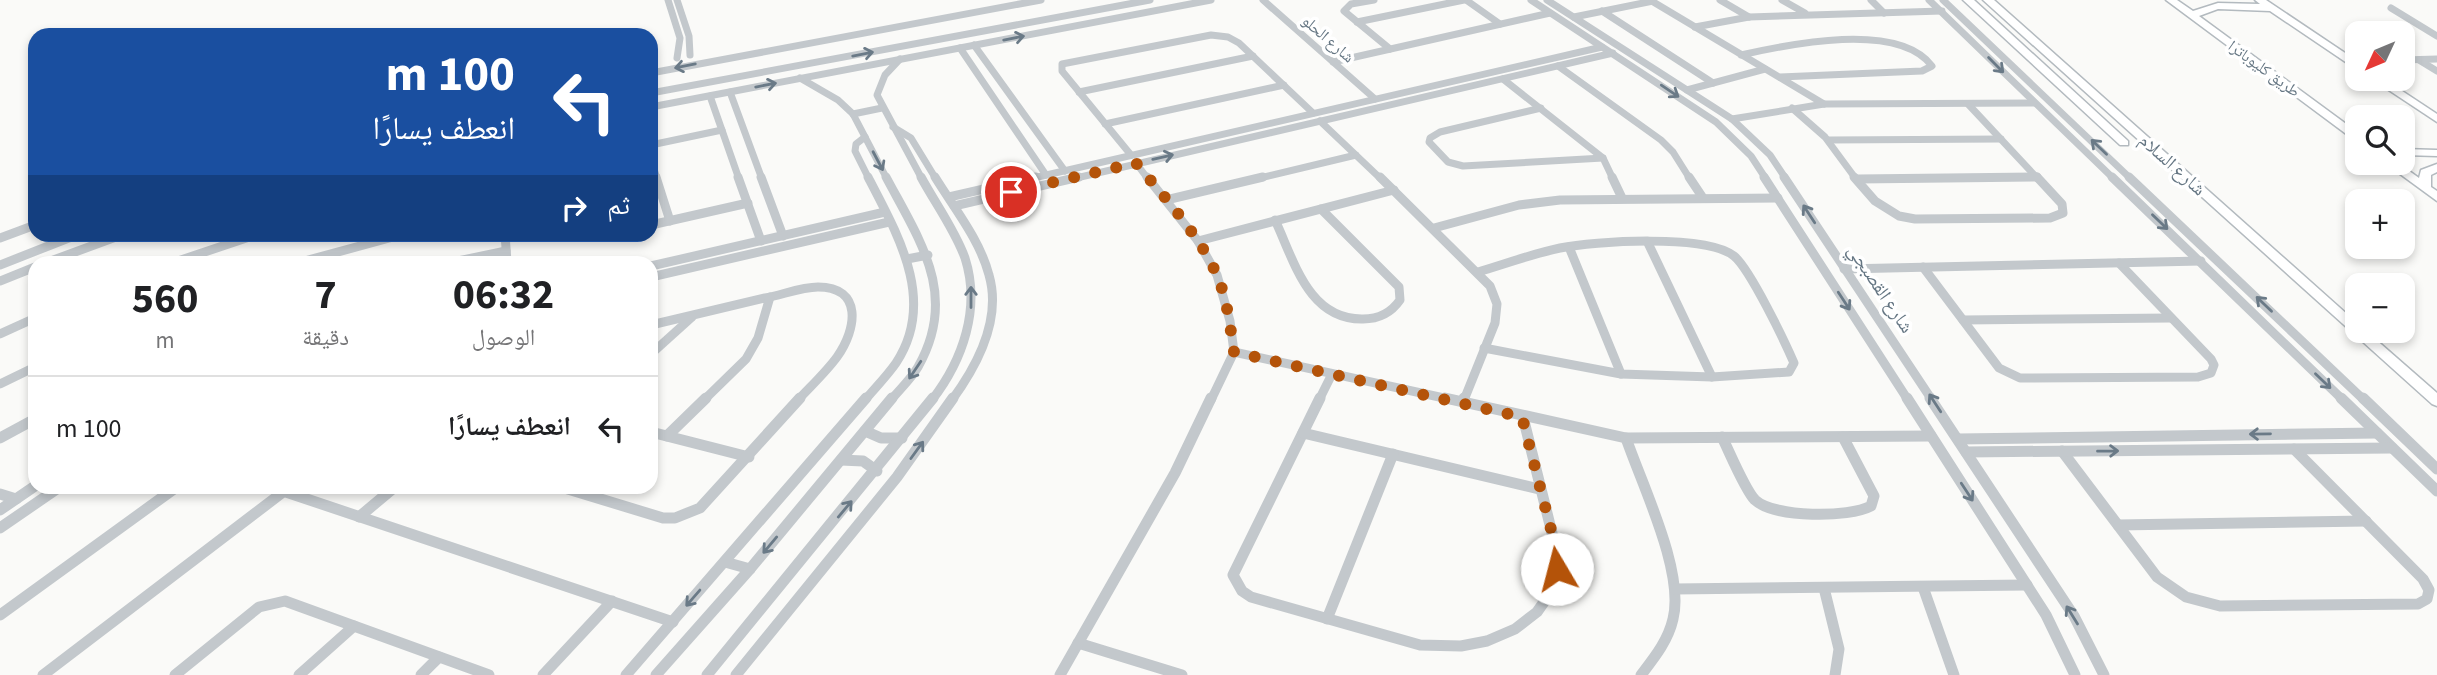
<!DOCTYPE html>
<html lang="ar">
<head>
<meta charset="utf-8">
<style>
	body { margin:0; font-family:"Source Sans 3","Noto Naskh Arabic",sans-serif; background:#f2f2f2; color:#202124; direction:rtl; height:100vh; display:flex; flex-direction:column; font-size:26px; white-space:nowrap }
	* { box-sizing:border-box; margin:0 }
	p { font-size:23px; color:#757577 }
	.icon { flex:none; width:38px; height:38px; fill:none; stroke:currentColor; stroke-width:2; stroke-linecap:round; stroke-linejoin:round }
	.map { position:relative; flex:1; overflow:hidden; direction:ltr }
	.side { position:absolute; left:28px; top:256px; width:630px; height:238px; display:flex; flex-direction:column; background:#fff; border-radius:21px; box-shadow:0 4px 10px #0003; direction:rtl }
	.side>* { flex:none }
	.hud { position:absolute; left:28px; top:28px; width:630px; height:214px; border-radius:21px; box-shadow:0 4px 10px #0003; direction:rtl; background:#1a4fa0; color:#fff; overflow:hidden }
	.needle { width:46px; rotate:226deg }
	.buttons { position:absolute; left:2345px; top:21px; display:grid; gap:14px }
	.buttons a { display:grid; place-items:center; width:70px; height:70px; border-radius:14px; background:#fff; box-shadow:0 4px 10px #0003; font-size:35px }
	.pin { position:absolute; display:grid; place-items:center; width:60px; height:60px; color:#fff; margin:-30px; border:4px solid #fff; border-radius:50%; box-shadow:0 2px 7px #0007 }
	.me { position:absolute; width:77px; margin:-38px; rotate:352deg; stroke-linejoin:round; filter:drop-shadow(0 0 5px #0008) }
	.turn { display:flex; align-items:center; gap:24px; height:147px; padding:0 28px; font-size:32px }
	.turn .icon { width:91px; height:91px; stroke-width:2.5 }
	.turn b { display:block; font-size:49px; line-height:60px }
	.then { display:flex; align-items:center; height:66px; padding:0 28px; background:#0003; gap:14px; font-size:26px }
	.eta { display:flex; justify-content:space-evenly; align-items:center; height:119px; text-align:center }
	.eta b { font-size:42px; font-weight:700; line-height:49px }
	ul { padding:0; list-style:none }
	li { display:flex; align-items:center; gap:21px; height:105px; padding:0 28px; border-top:2px solid #e0e0e0 }
	li div { flex:1 }
	li b { display:block; font-size:26px }
	li em { font-style:normal }
	.map>svg:first-child { display:block }
	.lines { fill:none; stroke-linecap:round; stroke-linejoin:round }
	.secondary-casing { stroke:#b3babf; stroke-width:3 }
	.street-far2 { stroke:#c3c8cc; stroke-width:7 }
	.street-far1 { stroke:#c3c8cc; stroke-width:9 }
	.street { stroke:#c3c8cc; stroke-width:11 }
	.secondary { fill:#fff; fill-rule:evenodd }
	.oneway { stroke:#6a7a87 }
	.route { stroke:#b45309; stroke-width:12; stroke-dasharray:0 21.6 }
	.labels { text-anchor:middle; dominant-baseline:central; stroke-width:7; stroke-linejoin:round; paint-order:stroke }
	.far-street-label { font-size:16px; fill:#657683; stroke:#fff }
	.street-label { font-size:19px; fill:#657683; stroke:#fff }
</style>
</head>
<body>
<div class="map">
<svg width="2437" height="675" viewBox="0 0 2437 675">
	<rect width="100%" height="100%" fill="#fafaf8"/>
	<g class="lines">
		<defs>
			<g id="secondary">
				<path d="M 1963,0 L 1974,0 L 2128,141 L 2128,145 L 2120,145 Z"/>
				<path d="M 1983,0 L 1994,0 L 2357,323 L 2357,331 L 2366,331 L 2437,393 L 2437,406 L 2432,404 Z"/>
				<path d="M 2166,0 L 2177,0 L 2193,11 L 2218,3 L 2260,4 L 2255,0 L 2266,0 L 2357,61 L 2357,68 L 2353,67 L 2270,11 L 2218,9 L 2199,16 L 2357,132 L 2357,140 L 2353,139 Z"/>
				<path d="M 2372,79 L 2384,79 L 2437,114 L 2437,122 Z"/>
				<path d="M 2403,149 L 2437,150 L 2437,156 L 2403,155 Z"/>
				<path d="M 2385,163 L 2398,163 L 2419,178 L 2421,170 L 2437,164 L 2437,172 L 2431,175 L 2431,187 L 2437,191 L 2437,201 Z"/>
			</g>
		</defs>
		<use href="#secondary" class="secondary-casing"/>
		<g class="street-far2">
			<path d="M 668,0 L 680,38 L 677,58"/>
			<path d="M 677,0 L 689,36 L 690,55"/>
			<path d="M 1263,0 L 1375,99"/>
			<path d="M 1374,0 L 1351,4 L 1344,11 L 1390,49"/>
			<path d="M 1466,0 L 1500,24"/>
			<path d="M 1531,0 L 1716,122 L 1751,156 L 1766,179"/>
			<path d="M 1547,0 L 1732,119 L 1770,155 L 1786,179"/>
			<path d="M 1650,0 L 1824,104"/>
			<path d="M 1720,0 L 1749,17"/>
			<path d="M 1782,0 L 1805,13"/>
			<path d="M 1871,0 L 1884,13"/>
			<path d="M 1929,0 L 2114,179"/>
			<path d="M 1943,0 L 2131,179"/>
			<path d="M 2391,8 L 2437,36"/>
			<path d="M 1602,11 L 1713,83"/>
			<path d="M 1574,17 L 1653,1"/>
			<path d="M 1357,22 L 1464,0"/>
			<path d="M 1695,27 L 1749,17 L 1942,11"/>
			<path d="M 974,45 L 1065,171"/>
			<path d="M 960,48 L 1046,175"/>
			<path d="M 1741,55 C 1790,44 1898,21 1932,66 L 1922,71 L 1780,77"/>
			<path d="M 2343,55 L 2357,55"/>
			<path d="M 900,59 L 885,75 L 877,95 L 922,179"/>
			<path d="M 2403,60 L 2437,59"/>
			<path d="M 2419,60 L 2437,71"/>
			<path d="M 1333,62 L 1550,13"/>
			<path d="M 1558,66 L 1661,140 L 1673,152 L 1690,179"/>
			<path d="M 651,73 L 1041,0"/>
			<path d="M 800,78 L 838,100 L 853,114 L 887,179"/>
			<path d="M 1503,79 L 1603,158 L 1613,179"/>
			<path d="M 1687,90 L 1765,69"/>
			<path d="M 730,92 L 762,179"/>
			<path d="M 1079,92 L 1253,56"/>
			<path d="M 651,93 L 1150,0"/>
			<path d="M 710,96 L 739,179"/>
			<path d="M 1968,104 L 2038,179"/>
			<path d="M 651,107 L 1211,0"/>
			<path d="M 1541,108 L 1440,132 L 1430,138 L 1429,142 L 1448,162 L 1463,166 L 1603,158"/>
			<path d="M 1792,108 L 1825,137 L 1856,179"/>
			<path d="M 853,114 L 882,108"/>
			<path d="M 1732,119 L 1824,104 L 2034,103"/>
			<path d="M 1320,121 L 1381,179"/>
			<path d="M 1105,124 L 1284,85"/>
			<path d="M 893,127 L 911,138 L 936,179"/>
			<path d="M 865,137 L 856,144 L 855,151 L 869,179"/>
			<path d="M 1829,140 L 2001,139"/>
			<path d="M 651,145 L 722,130"/>
			<path d="M 1131,155 L 1062,71 L 1062,64 L 1211,35 L 1228,37 L 1239,43 L 1313,113"/>
			<path d="M 651,159 L 657,179"/>
			<path d="M 1136,163 L 1148,179"/>
			<path d="M 1029,179 L 1602,47"/>
			<path d="M 1072,179 L 1613,53"/>
			<path d="M 1256,179 L 1356,155"/>
			<path d="M 1885,179 L 2037,177"/>
		</g>
		<g class="street-far1">
			<path d="M 656,177 L 670,221"/>
			<path d="M 738,177 L 761,241"/>
			<path d="M 761,177 L 783,236"/>
			<path d="M 886,177 C 920,241 959,295 918,367 C 911,379 900,389 891,400"/>
			<path d="M 921,177 C 935,203 955,230 965,258 C 981,308 963,360 932,400"/>
			<path d="M 935,177 C 954,208 980,240 989,275 C 1002,320 977,366 952,400"/>
			<path d="M 1147,177 L 1198,241 L 1217,275 L 1230,321 L 1234,352 L 1211,400"/>
			<path d="M 1380,177 L 1490,286 L 1497,304 L 1495,323 L 1464,400"/>
			<path d="M 1612,177 L 1622,198"/>
			<path d="M 1689,177 L 1703,198"/>
			<path d="M 1764,177 L 1908,400"/>
			<path d="M 1784,177 L 1932,400"/>
			<path d="M 1854,177 L 1875,201 L 1899,216 L 1915,219 L 2050,218 L 2063,213 L 2062,204 L 2037,177"/>
			<path d="M 2112,177 L 2343,400"/>
			<path d="M 2129,177 L 2364,400"/>
			<path d="M 1858,179 L 2037,177"/>
			<path d="M 949,197 L 1036,177"/>
			<path d="M 1166,200 L 1263,177"/>
			<path d="M 954,206 L 1079,177"/>
			<path d="M 1275,220 C 1294,260 1308,320 1363,319 C 1378,319 1391,313 1400,300 L 1399,287 L 1321,209"/>
			<path d="M 651,225 L 748,203"/>
			<path d="M 1434,228 L 1519,205 L 1560,200 L 1778,198"/>
			<path d="M 505,234 L 507,262"/>
			<path d="M 0,238 L 35,225"/>
			<path d="M 1198,241 L 1394,190"/>
			<path d="M 1648,243 L 1712,377"/>
			<path d="M 1569,247 L 1621,374"/>
			<path d="M 907,259 L 928,255"/>
			<path d="M 48,262 L 124,234"/>
			<path d="M 175,262 L 258,234"/>
			<path d="M 301,262 L 404,234"/>
			<path d="M 453,262 L 506,251"/>
			<path d="M 0,265 L 79,234"/>
			<path d="M 651,266 L 885,212"/>
			<path d="M 1923,267 L 1999,368 L 2020,378 L 2198,377 L 2211,373 L 2214,365 L 2211,359 L 2119,263"/>
			<path d="M 1844,269 L 2201,261"/>
			<path d="M 1478,272 C 1505,264 1532,254 1560,248 C 1594,241 1707,234 1734,256 C 1750,269 1785,342 1794,363 L 1789,372 L 1712,377 L 1621,374 L 1484,348"/>
			<path d="M 651,277 L 889,222"/>
			<path d="M 0,281 L 35,267"/>
			<path d="M 1963,320 L 2171,318"/>
			<path d="M 651,325 C 689,316 727,307 765,298 C 782,295 801,287 818,287 C 863,287 857,329 837,357 C 826,372 811,386 798,400"/>
			<path d="M 0,334 L 35,318"/>
			<path d="M 1234,352 L 1453,400"/>
			<path d="M 651,354 L 692,317"/>
			<path d="M 0,384 L 35,367"/>
			<path d="M 704,400 L 746,359 L 758,338 L 770,297"/>
			<path d="M 865,400 C 875,388 887,376 896,363 C 937,301 898,235 868,177"/>
			<path d="M 1319,400 L 1332,374"/>
		</g>
		<g class="street">
			<path d="M 1320,398 L 1233,575 L 1242,591 L 1251,597 L 1420,645 L 1461,646 L 1487,641 L 1515,629 L 1537,612 L 1551,592 L 1557,569 L 1555,545 L 1523,417"/>
			<path d="M 1445,398 L 1626,438 L 1931,436"/>
			<path d="M 1907,398 L 2046,615 L 2075,675"/>
			<path d="M 1930,398 L 2074,616 L 2104,675"/>
			<path d="M 2341,398 L 2437,491"/>
			<path d="M 2363,398 L 2437,469"/>
			<path d="M 1463,402 L 1464,398"/>
			<path d="M 865,431 L 881,438 L 902,438"/>
			<path d="M 651,432 L 749,457"/>
			<path d="M 1303,433 L 1539,489"/>
			<path d="M 667,436 L 706,398"/>
			<path d="M 1722,437 C 1729,451 1745,490 1755,500 C 1775,518 1849,518 1871,506 L 1874,496 L 1843,437"/>
			<path d="M 0,438 L 35,419"/>
			<path d="M 1626,438 C 1642,485 1685,572 1673,619 C 1668,641 1654,658 1641,675"/>
			<path d="M 1958,439 L 2377,433"/>
			<path d="M 2062,451 L 2157,577 L 2186,597 L 2220,606 L 2418,604 L 2427,599 L 2429,590 L 2423,579 L 2294,449"/>
			<path d="M 1966,452 L 2392,448"/>
			<path d="M 841,460 L 863,461 L 877,471"/>
			<path d="M 268,486 L 673,622"/>
			<path d="M 558,486 L 663,518 L 675,518 L 700,508 L 800,398"/>
			<path d="M 0,494 L 16,499"/>
			<path d="M 0,510 L 35,486"/>
			<path d="M 359,517 L 396,486"/>
			<path d="M 2118,525 L 2366,521"/>
			<path d="M 0,528 L 61,486"/>
			<path d="M 725,562 L 750,569"/>
			<path d="M 1923,587 L 1954,675"/>
			<path d="M 1824,588 L 1839,649 L 1835,675"/>
			<path d="M 1675,589 L 2027,585"/>
			<path d="M 0,615 L 178,486"/>
			<path d="M 1327,619 L 1393,454"/>
			<path d="M 1078,643 L 1182,675"/>
			<path d="M 43,675 L 283,492"/>
			<path d="M 175,675 L 259,607 L 285,601 L 489,675"/>
			<path d="M 299,675 L 354,626"/>
			<path d="M 421,675 L 439,657"/>
			<path d="M 543,675 L 612,601"/>
			<path d="M 626,675 L 866,398"/>
			<path d="M 656,675 L 750,569 L 892,398"/>
			<path d="M 707,675 L 933,398"/>
			<path d="M 736,675 L 897,477 L 953,398"/>
			<path d="M 1060,675 L 1175,473 L 1211,398"/>
		</g>
		<use href="#secondary" class="secondary"/>
	</g>
	<defs><path id="oneway-shaft" d="M-6 0H5M1.5-3L5.5 0L1.5 3" fill="none" stroke-width="1.6" stroke-linecap="round" stroke-linejoin="round" transform="scale(1.75)"/></defs>
	<g class="oneway">
		<use href="#oneway-shaft" transform="translate(1014 38) rotate(-11)"/>
		<use href="#oneway-shaft" transform="translate(863 54) rotate(-11)"/>
		<use href="#oneway-shaft" transform="translate(1996 65) rotate(45)"/>
		<use href="#oneway-shaft" transform="translate(685 66) rotate(169)"/>
		<use href="#oneway-shaft" transform="translate(766 85) rotate(-11)"/>
		<use href="#oneway-shaft" transform="translate(1670 91) rotate(34)"/>
		<use href="#oneway-shaft" transform="translate(2099 147) rotate(-136)"/>
		<use href="#oneway-shaft" transform="translate(1163 157) rotate(-13)"/>
		<use href="#oneway-shaft" transform="translate(878 161) rotate(62)"/>
		<use href="#oneway-shaft" transform="translate(1809 214) rotate(-123)"/>
		<use href="#oneway-shaft" transform="translate(2160 222) rotate(44)"/>
		<use href="#oneway-shaft" transform="translate(971 297) rotate(-90)"/>
		<use href="#oneway-shaft" transform="translate(1844 301) rotate(57)"/>
		<use href="#oneway-shaft" transform="translate(2264 304) rotate(-136)"/>
		<use href="#oneway-shaft" transform="translate(915 370) rotate(124)"/>
		<use href="#oneway-shaft" transform="translate(2323 381) rotate(44)"/>
		<use href="#oneway-shaft" transform="translate(1935 403) rotate(-123)"/>
		<use href="#oneway-shaft" transform="translate(2260 434) rotate(179)"/>
		<use href="#oneway-shaft" transform="translate(917 450) rotate(-54)"/>
		<use href="#oneway-shaft" transform="translate(2108 451) rotate(-1)"/>
		<use href="#oneway-shaft" transform="translate(1967 492) rotate(57)"/>
		<use href="#oneway-shaft" transform="translate(845 509) rotate(-50)"/>
		<use href="#oneway-shaft" transform="translate(770 545) rotate(130)"/>
		<use href="#oneway-shaft" transform="translate(693 598) rotate(131)"/>
		<use href="#oneway-shaft" transform="translate(2072 615) rotate(-122)"/>
	</g>
	<g class="lines">
		<path class="route" d="M 1011,192 L 1136,163 C 1165,198 1197,232 1216,273 C 1227,297 1230,326 1234,352 L 1522,417 L 1555,545 L 1557,569"/>
	</g>
	<g class="labels">
		<g class="far-street-label">
			<text transform="translate(1328 39) rotate(41)">شارع الحلو</text>
			<text transform="translate(2264 69) rotate(36)">طريق كليوباترا</text>
		</g>
		<g class="street-label">
			<text transform="translate(2172 165) rotate(42)">شارع السلام</text>
			<text transform="translate(1880 289) rotate(56)">شارع القصبجي</text>
		</g>
	</g>
</svg>
<div class="buttons">
<a><svg class="needle" viewBox="-14 -14 28 28"><path d="M0-13l5 13h-10z" fill="#e53935"/><path d="M0 13l5-13h-10z" fill="#757577"/></svg></a>
<a><svg class="icon" aria-label="search" viewBox="0 0 24 24"><circle cx="10" cy="10" r="6"/><path d="M15 15l6 6"/></svg></a>
<a>+</a>
<a>−</a>
</div>
<div class="pin" style="left:1011px;top:192px;background:#d93025"><svg class="icon" aria-label="arrive" viewBox="0 0 24 24"><path d="M6 21V4h12l-3 4 3 4H6"/></svg></div>
<svg class="me" style="left:1557px;top:569px" viewBox="-20 -20 40 40"><circle r="19" fill="#fff"/><path d="M0-13L10 11 0 6-10 11z" fill="#b45309"/></svg>
<div class="hud">
<div class="turn"><svg class="icon" aria-label="left" viewBox="0 0 24 24"><path d="M17 20v-9H6M10 6l-5 5 5 5"/></svg><div><b>100 m</b>انعطف يسارًا</div></div>
<div class="then">ثم<svg class="icon" aria-label="right" viewBox="0 0 24 24"><path d="M7 20v-9h11M14 6l5 5-5 5"/></svg></div>
</div>
<section class="side">
<div class="eta">
<div><b>06:32</b><p>الوصول</p></div>
<div><b>7</b><p>دقيقة</p></div>
<div><b>560</b><p>m</p></div>
</div>
<ul>
<li><svg class="icon" aria-label="left" viewBox="0 0 24 24"><path d="M17 20v-9H6M10 6l-5 5 5 5"/></svg><div><b>انعطف يسارًا</b></div><em>100 m</em></li>
</ul>
</section>
</div>
</body>
</html>
